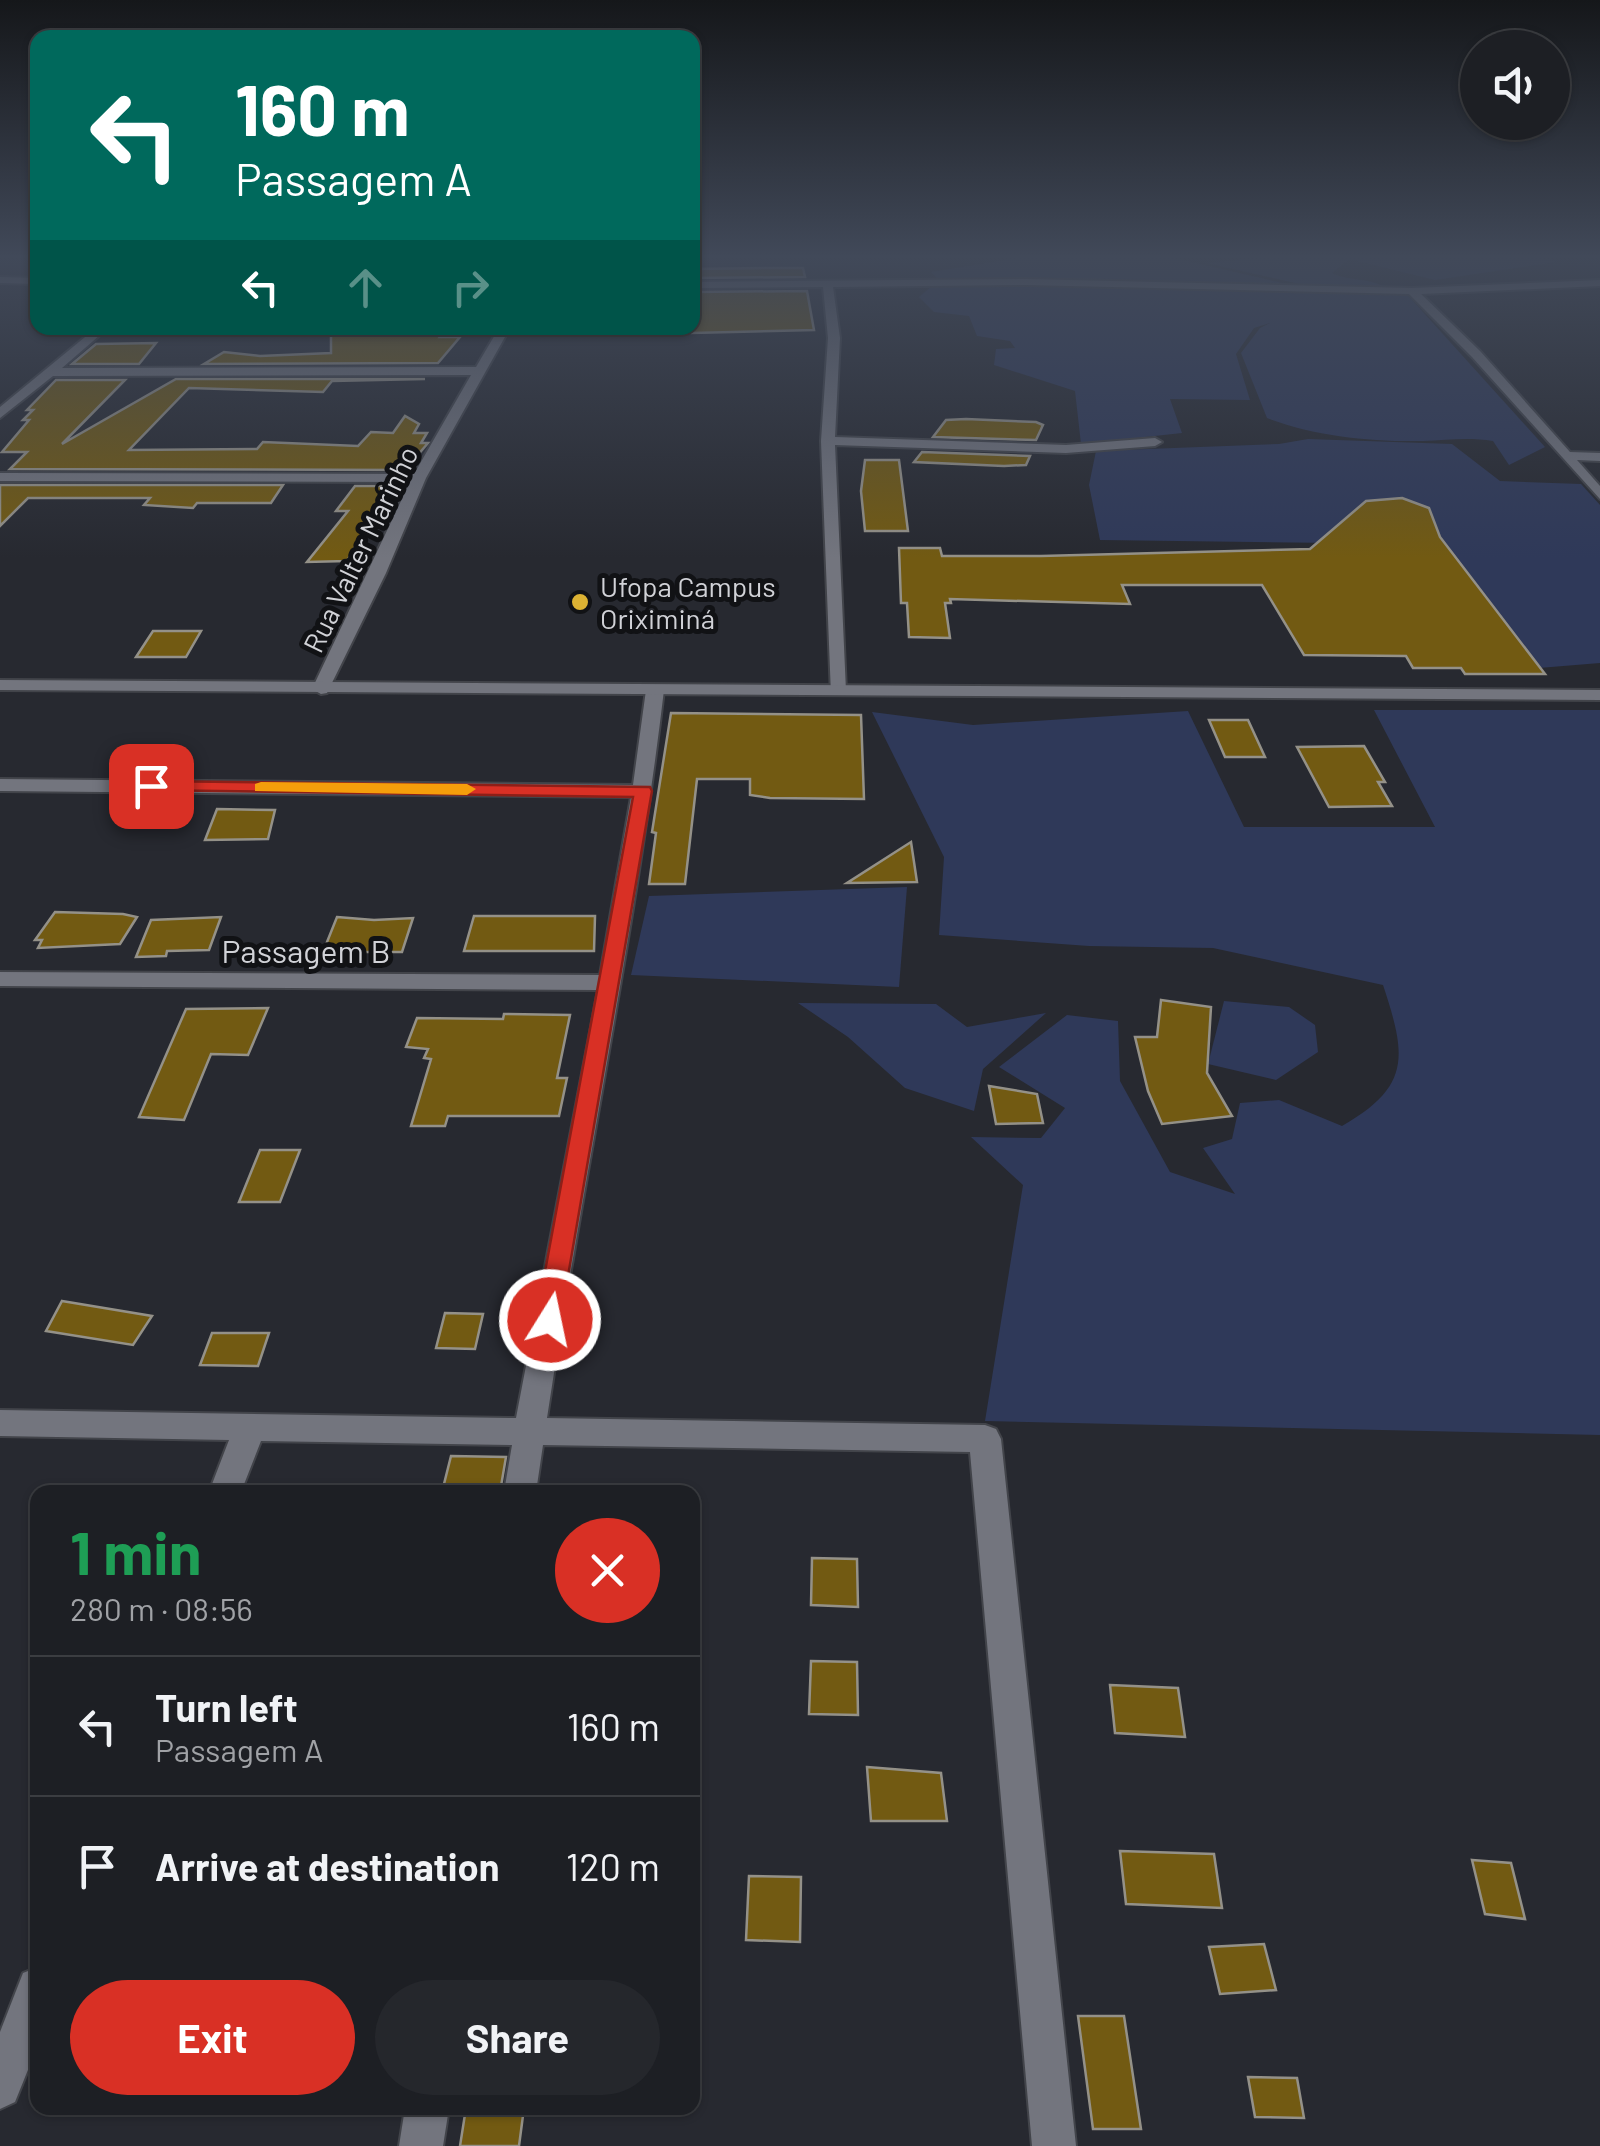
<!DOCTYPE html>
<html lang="en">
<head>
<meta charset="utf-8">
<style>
	body { margin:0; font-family:Barlow,sans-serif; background:#25272c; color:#f1f3f6; height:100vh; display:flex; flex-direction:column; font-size:38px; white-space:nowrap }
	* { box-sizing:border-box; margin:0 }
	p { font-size:32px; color:#a0a2a6 }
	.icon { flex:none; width:55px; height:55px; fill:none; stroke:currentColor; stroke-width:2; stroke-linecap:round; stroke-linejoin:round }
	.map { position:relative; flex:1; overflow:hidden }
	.side { position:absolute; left:30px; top:1485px; width:670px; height:630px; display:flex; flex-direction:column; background:#1d1f24; border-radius:20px; box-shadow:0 2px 8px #0004,0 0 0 2px #3b3d41 }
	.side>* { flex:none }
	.top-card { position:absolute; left:30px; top:30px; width:670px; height:305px; border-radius:20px; box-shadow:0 2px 8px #0004,0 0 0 2px #3b3d41; background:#00695c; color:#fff; overflow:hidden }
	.buttons { position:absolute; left:1460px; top:30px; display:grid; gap:20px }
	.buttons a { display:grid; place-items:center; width:110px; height:110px; border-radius:50%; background:#1d1f24; box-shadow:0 2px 8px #0004,0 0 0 2px #3b3d41; font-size:50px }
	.pin { position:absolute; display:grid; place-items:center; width:85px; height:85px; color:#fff; margin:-42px; border-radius:20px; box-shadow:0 5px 15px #0006 }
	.me { position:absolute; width:110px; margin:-55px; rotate:10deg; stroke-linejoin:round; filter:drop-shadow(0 0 8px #0008) }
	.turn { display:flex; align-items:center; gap:35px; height:210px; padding:0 40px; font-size:45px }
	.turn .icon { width:130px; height:130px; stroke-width:2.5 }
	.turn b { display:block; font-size:70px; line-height:85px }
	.lanes { display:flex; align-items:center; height:95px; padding:0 40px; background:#0003; justify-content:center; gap:50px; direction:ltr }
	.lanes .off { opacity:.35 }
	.round { display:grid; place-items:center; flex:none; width:105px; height:105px; border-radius:52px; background:#25272c }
	.head { display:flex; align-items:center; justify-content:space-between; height:170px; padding:0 40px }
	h1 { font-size:60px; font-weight:700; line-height:75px; color:#1e9e55 }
	.cta { display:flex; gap:20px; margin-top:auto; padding:20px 40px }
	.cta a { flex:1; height:115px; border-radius:60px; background:#d93025; color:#fff; font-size:40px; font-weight:700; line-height:115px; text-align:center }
	.cta a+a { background:#25272c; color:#f1f3f6 }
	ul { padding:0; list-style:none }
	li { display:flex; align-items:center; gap:30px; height:140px; padding:0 40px; border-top:2px solid #3b3d41 }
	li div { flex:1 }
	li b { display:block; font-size:38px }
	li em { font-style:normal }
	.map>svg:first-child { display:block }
	.green { fill:#2f3959 }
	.building { fill:#725a12; stroke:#949188; stroke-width:2.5 }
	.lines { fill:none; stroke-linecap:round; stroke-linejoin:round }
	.minor-casing { stroke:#42444a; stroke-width:4 }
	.secondary-casing { stroke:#42444a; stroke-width:4 }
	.minor { fill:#73757e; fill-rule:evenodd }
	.secondary { fill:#73757e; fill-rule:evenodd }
	.route { fill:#d93025; stroke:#8d1f18; stroke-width:2.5 }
	.slow { fill:#f59e0b }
	.poi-dot { fill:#dcb233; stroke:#111215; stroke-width:4 }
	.labels { text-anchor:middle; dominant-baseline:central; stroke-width:10; stroke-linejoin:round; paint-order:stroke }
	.far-street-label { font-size:28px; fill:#d1d2d7; stroke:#111215 }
	.far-poi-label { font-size:28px; fill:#d1d2d7; stroke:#111215; text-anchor:start }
	.street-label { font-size:32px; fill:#d1d2d7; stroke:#111215 }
</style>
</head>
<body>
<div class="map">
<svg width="1600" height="2146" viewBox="0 0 1600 2146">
	<rect width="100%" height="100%" fill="#272930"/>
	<g class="green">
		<path d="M 1018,258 L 1174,258 L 1304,288 L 1404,291 L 1545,447 L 1509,465 L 1493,441 C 1468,437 1448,440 1423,441 C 1372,442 1314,436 1267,418 L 1241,353 L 1260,328 L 1270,323 L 1254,328 L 1236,354 L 1250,400 L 1170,399 L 1182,433 L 1081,444 L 1075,391 L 994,365 L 996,349 L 1015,348 L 1010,341 L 977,336 L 969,316 L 934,312 L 919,297 L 939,280 L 931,272 Z"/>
		<path d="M 1260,258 L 1544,258 L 1557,262 L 1435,280 L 1349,259 L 1332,273 C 1348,281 1369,278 1382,286 L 1304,285 L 1206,263 Z"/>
		<path d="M 1308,439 L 1452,444 L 1500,481 L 1581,484 L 1600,505 L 1600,663 L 1539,668 L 1440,537 L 1429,508 C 1381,491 1357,494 1338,543 L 1100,540 L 1089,485 L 1096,451 L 1279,444 Z"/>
		<path d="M 1374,710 L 1600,710 L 1600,1435 L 985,1421 L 1023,1185 L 971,1137 L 1041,1138 L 1065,1108 L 999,1067 L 1067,1015 L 1118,1021 L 1120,1081 L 1170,1172 L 1235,1194 L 1203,1148 L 1232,1139 L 1240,1103 L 1279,1100 L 1342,1126 C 1412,1086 1406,1055 1383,985 L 1213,948 L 1089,946 L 939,935 L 944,857 L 872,712 L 973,725 L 1188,711 L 1244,827 L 1435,827 Z"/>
		<path d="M 907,887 L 899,987 L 631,975 L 649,896 Z"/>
		<path d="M 1224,1001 L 1289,1007 L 1315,1025 L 1318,1052 L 1276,1080 L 1208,1064 Z"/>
		<path d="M 798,1003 L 936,1004 L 967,1027 L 1046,1013 L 983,1069 L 974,1111 L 905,1088 L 848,1037 Z"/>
	</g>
	<g class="building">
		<path d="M 770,268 L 803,268 L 805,277 L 692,278 L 692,269 Z"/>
		<path d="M 807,291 L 814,330 L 692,333 L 692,292 Z"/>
		<path d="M 331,328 L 447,328 L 440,337 L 460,337 L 438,363 L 204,364 L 224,352 L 260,356 L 331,353 Z"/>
		<path d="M 156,343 L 139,364 L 72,364 L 96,344 Z"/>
		<path d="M 176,379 L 425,379 L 332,381 L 323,392 L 189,388 L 129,450 L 257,449 L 263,442 L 358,446 L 371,432 L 393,433 L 405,416 L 419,424 L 414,433 L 427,433 L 421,443 L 428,443 L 405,470 L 10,469 L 27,452 L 2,452 L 29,420 L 23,420 L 33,410 L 27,410 L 56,380 L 125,380 L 62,444 Z"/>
		<path d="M 966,419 L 1036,422 L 1043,425 L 1036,440 L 933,437 L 946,420 Z"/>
		<path d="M 922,452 L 1030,456 L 1026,465 L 1004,466 L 914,462 Z"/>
		<path d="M 865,460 L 899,460 L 908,531 L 865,531 L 861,491 Z"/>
		<path d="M 0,485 L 283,485 L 271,503 L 197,503 L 193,508 L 144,505 L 150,498 L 28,498 L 0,526 Z"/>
		<path d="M 355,486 L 390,486 L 347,561 L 307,562 L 348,511 L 336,511 Z"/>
		<path d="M 1402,498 L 1429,508 L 1440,537 L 1545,674 L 1465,674 L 1461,668 L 1413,668 L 1406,656 L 1304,655 L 1262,585 L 1122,585 L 1130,604 L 950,599 L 951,603 L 945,603 L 950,638 L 909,637 L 907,603 L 901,603 L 899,548 L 940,548 L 942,556 L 1041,556 L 1310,549 L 1366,501 Z"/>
		<path d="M 153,631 L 201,631 L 186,657 L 136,657 Z"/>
		<path d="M 671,713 L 861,715 L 864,799 L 770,798 L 750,795 L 750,779 L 697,779 L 685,884 L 649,884 L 656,833 L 652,832 Z"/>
		<path d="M 1209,720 L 1248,720 L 1265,757 L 1225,757 Z"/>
		<path d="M 1364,746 L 1385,782 L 1378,782 L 1392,806 L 1329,807 L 1297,747 Z"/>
		<path d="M 217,809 L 275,810 L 268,839 L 205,840 Z"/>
		<path d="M 911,842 L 917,882 L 847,883 Z"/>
		<path d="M 55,912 L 123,914 L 137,917 L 120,944 L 38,948 L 42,940 L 35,940 Z"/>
		<path d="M 474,916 L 595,916 L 594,951 L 464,951 Z"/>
		<path d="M 221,917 L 209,950 L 167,951 L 166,956 L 136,957 L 151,920 Z"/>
		<path d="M 337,917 L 374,920 L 413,918 L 402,952 L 323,952 Z"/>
		<path d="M 1161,1000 L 1211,1007 L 1207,1073 L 1232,1116 L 1162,1124 L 1148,1091 L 1135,1037 L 1157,1037 Z"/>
		<path d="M 268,1008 L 248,1055 L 211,1054 L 184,1120 L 139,1117 L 186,1009 Z"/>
		<path d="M 504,1014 L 570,1015 L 557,1078 L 567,1078 L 559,1116 L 448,1116 L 445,1126 L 411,1126 L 431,1059 L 424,1058 L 428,1049 L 406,1047 L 417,1018 L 503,1019 Z"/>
		<path d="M 989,1086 L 1037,1094 L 1043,1123 L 996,1124 Z"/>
		<path d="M 260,1150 L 300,1150 L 280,1202 L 239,1202 Z"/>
		<path d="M 62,1301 L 152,1316 L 133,1345 L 46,1331 Z"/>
		<path d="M 445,1313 L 483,1314 L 475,1349 L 436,1348 Z"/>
		<path d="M 212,1333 L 269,1333 L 258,1366 L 200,1365 Z"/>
		<path d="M 451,1456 L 506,1457 L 500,1492 L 442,1492 Z"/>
		<path d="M 812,1558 L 857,1559 L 858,1607 L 811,1605 Z"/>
		<path d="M 811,1661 L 857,1662 L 858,1715 L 809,1714 Z"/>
		<path d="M 1110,1685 L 1178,1688 L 1185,1737 L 1115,1733 Z"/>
		<path d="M 867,1767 L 941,1773 L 947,1821 L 871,1821 Z"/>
		<path d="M 1120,1851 L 1214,1854 L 1222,1908 L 1126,1904 Z"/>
		<path d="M 1472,1860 L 1511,1863 L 1525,1919 L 1485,1914 Z"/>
		<path d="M 749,1876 L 801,1877 L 800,1942 L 746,1940 Z"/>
		<path d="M 1264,1944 L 1276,1990 L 1220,1994 L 1209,1947 Z"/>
		<path d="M 1078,2016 L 1124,2016 L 1141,2129 L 1093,2129 Z"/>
		<path d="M 1248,2077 L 1297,2078 L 1304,2118 L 1255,2117 Z"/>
		<path d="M 466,2108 L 524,2108 L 519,2146 L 460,2146 Z"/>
	</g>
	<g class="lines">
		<defs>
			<g id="minor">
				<path d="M 0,277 L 38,278 L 38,284 L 0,283 Z"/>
				<path d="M 1027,279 L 1412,288 L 1600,280 L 1600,286 L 1421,294 L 1480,351 L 1570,452 L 1600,453 L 1600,461 L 1577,460 L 1600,486 L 1600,499 L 1472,357 L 1409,294 L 1027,285 L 833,287 L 840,338 L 835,437 L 1066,445 L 1155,438 L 1162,442 L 1155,446 L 1066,453 L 835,445 L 846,691 L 843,695 L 831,695 L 821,441 L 828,338 L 823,287 L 692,288 L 692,282 Z"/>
				<path d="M 96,328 L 108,328 L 62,368 L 476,367 L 499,328 L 510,328 L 426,478 L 386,573 L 327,693 L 321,694 L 312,689 L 410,482 L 0,481 L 0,473 L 414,474 L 471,375 L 53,376 L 0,418 L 0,407 Z"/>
				<path d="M 655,685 L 664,690 C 635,934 584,1174 547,1418 L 985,1425 L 996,1429 L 1001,1439 L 1076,2146 L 1032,2146 L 970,1452 L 543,1445 L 536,1492 L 504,1492 L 512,1445 L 261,1441 L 241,1492 L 209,1492 L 229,1440 L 0,1436 L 0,1410 L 516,1418 L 598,990 L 0,986 L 0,972 L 600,975 L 631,797 L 0,791 L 0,779 L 633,785 L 646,690 Z"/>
				<path d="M 38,1967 L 38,2045 L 15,2102 L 0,2109 L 0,2032 L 23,1973 Z"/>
				<path d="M 405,2108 L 449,2108 L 443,2146 L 399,2146 Z"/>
			</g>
			<path id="secondary" d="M 0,680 L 1600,690 L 1600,700 L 0,690 Z"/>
		</defs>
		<use href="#minor" class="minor-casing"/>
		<use href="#secondary" class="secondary-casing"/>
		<use href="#minor" class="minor"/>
		<use href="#secondary" class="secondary"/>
	</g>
	<linearGradient id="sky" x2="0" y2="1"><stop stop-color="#15171a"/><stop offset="0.46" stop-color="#414959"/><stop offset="1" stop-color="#414959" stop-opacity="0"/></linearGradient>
	<rect width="1600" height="558" fill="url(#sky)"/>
	<path class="route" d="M 151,781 L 650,787 L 652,791 L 559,1328 L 550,1331 L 540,1328 L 536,1320 L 633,797 L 145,790 L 145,782 Z"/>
	<path class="slow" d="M 261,782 L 467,784 L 476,789 L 467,795 L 255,791 L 255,784 Z"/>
	<circle class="poi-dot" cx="580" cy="602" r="10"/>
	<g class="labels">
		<g class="far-street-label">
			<text transform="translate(360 549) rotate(-64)">Rua Valter Marinho</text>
		</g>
		<g class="far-poi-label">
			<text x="600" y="586">Ufopa Campus<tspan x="600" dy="32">Oriximiná</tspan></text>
		</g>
		<g class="street-label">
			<text x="306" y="950">Passagem B</text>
		</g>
	</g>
</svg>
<div class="buttons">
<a><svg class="icon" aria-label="sound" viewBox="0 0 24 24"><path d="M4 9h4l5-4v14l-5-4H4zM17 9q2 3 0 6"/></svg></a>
</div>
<div class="pin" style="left:151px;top:786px;background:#d93025"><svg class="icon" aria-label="arrive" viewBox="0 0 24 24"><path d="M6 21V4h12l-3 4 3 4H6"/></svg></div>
<svg class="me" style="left:550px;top:1320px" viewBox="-20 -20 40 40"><circle r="17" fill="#d93025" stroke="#fff" stroke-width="3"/><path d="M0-11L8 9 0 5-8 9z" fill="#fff"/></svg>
<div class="top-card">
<div class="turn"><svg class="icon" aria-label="left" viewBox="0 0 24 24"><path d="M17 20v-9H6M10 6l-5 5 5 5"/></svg><div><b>160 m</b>Passagem A</div></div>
<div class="lanes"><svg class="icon" aria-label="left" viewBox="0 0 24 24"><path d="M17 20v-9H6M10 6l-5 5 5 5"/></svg><svg class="icon off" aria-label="ahead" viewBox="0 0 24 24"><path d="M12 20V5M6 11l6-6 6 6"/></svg><svg class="icon off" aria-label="right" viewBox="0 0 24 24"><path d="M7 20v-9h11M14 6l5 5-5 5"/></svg></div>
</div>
<section class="side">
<div class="head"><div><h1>1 min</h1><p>280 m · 08:56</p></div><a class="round" style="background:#d93025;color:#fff"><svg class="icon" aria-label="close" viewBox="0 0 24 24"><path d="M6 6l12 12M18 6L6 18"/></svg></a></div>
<ul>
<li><svg class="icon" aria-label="left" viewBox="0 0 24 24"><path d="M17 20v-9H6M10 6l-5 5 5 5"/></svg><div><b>Turn left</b><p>Passagem A</p></div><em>160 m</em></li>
<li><svg class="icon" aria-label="arrive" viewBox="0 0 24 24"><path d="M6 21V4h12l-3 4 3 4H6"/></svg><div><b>Arrive at destination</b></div><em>120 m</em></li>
</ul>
<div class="cta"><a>Exit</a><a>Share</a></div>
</section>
</div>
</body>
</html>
